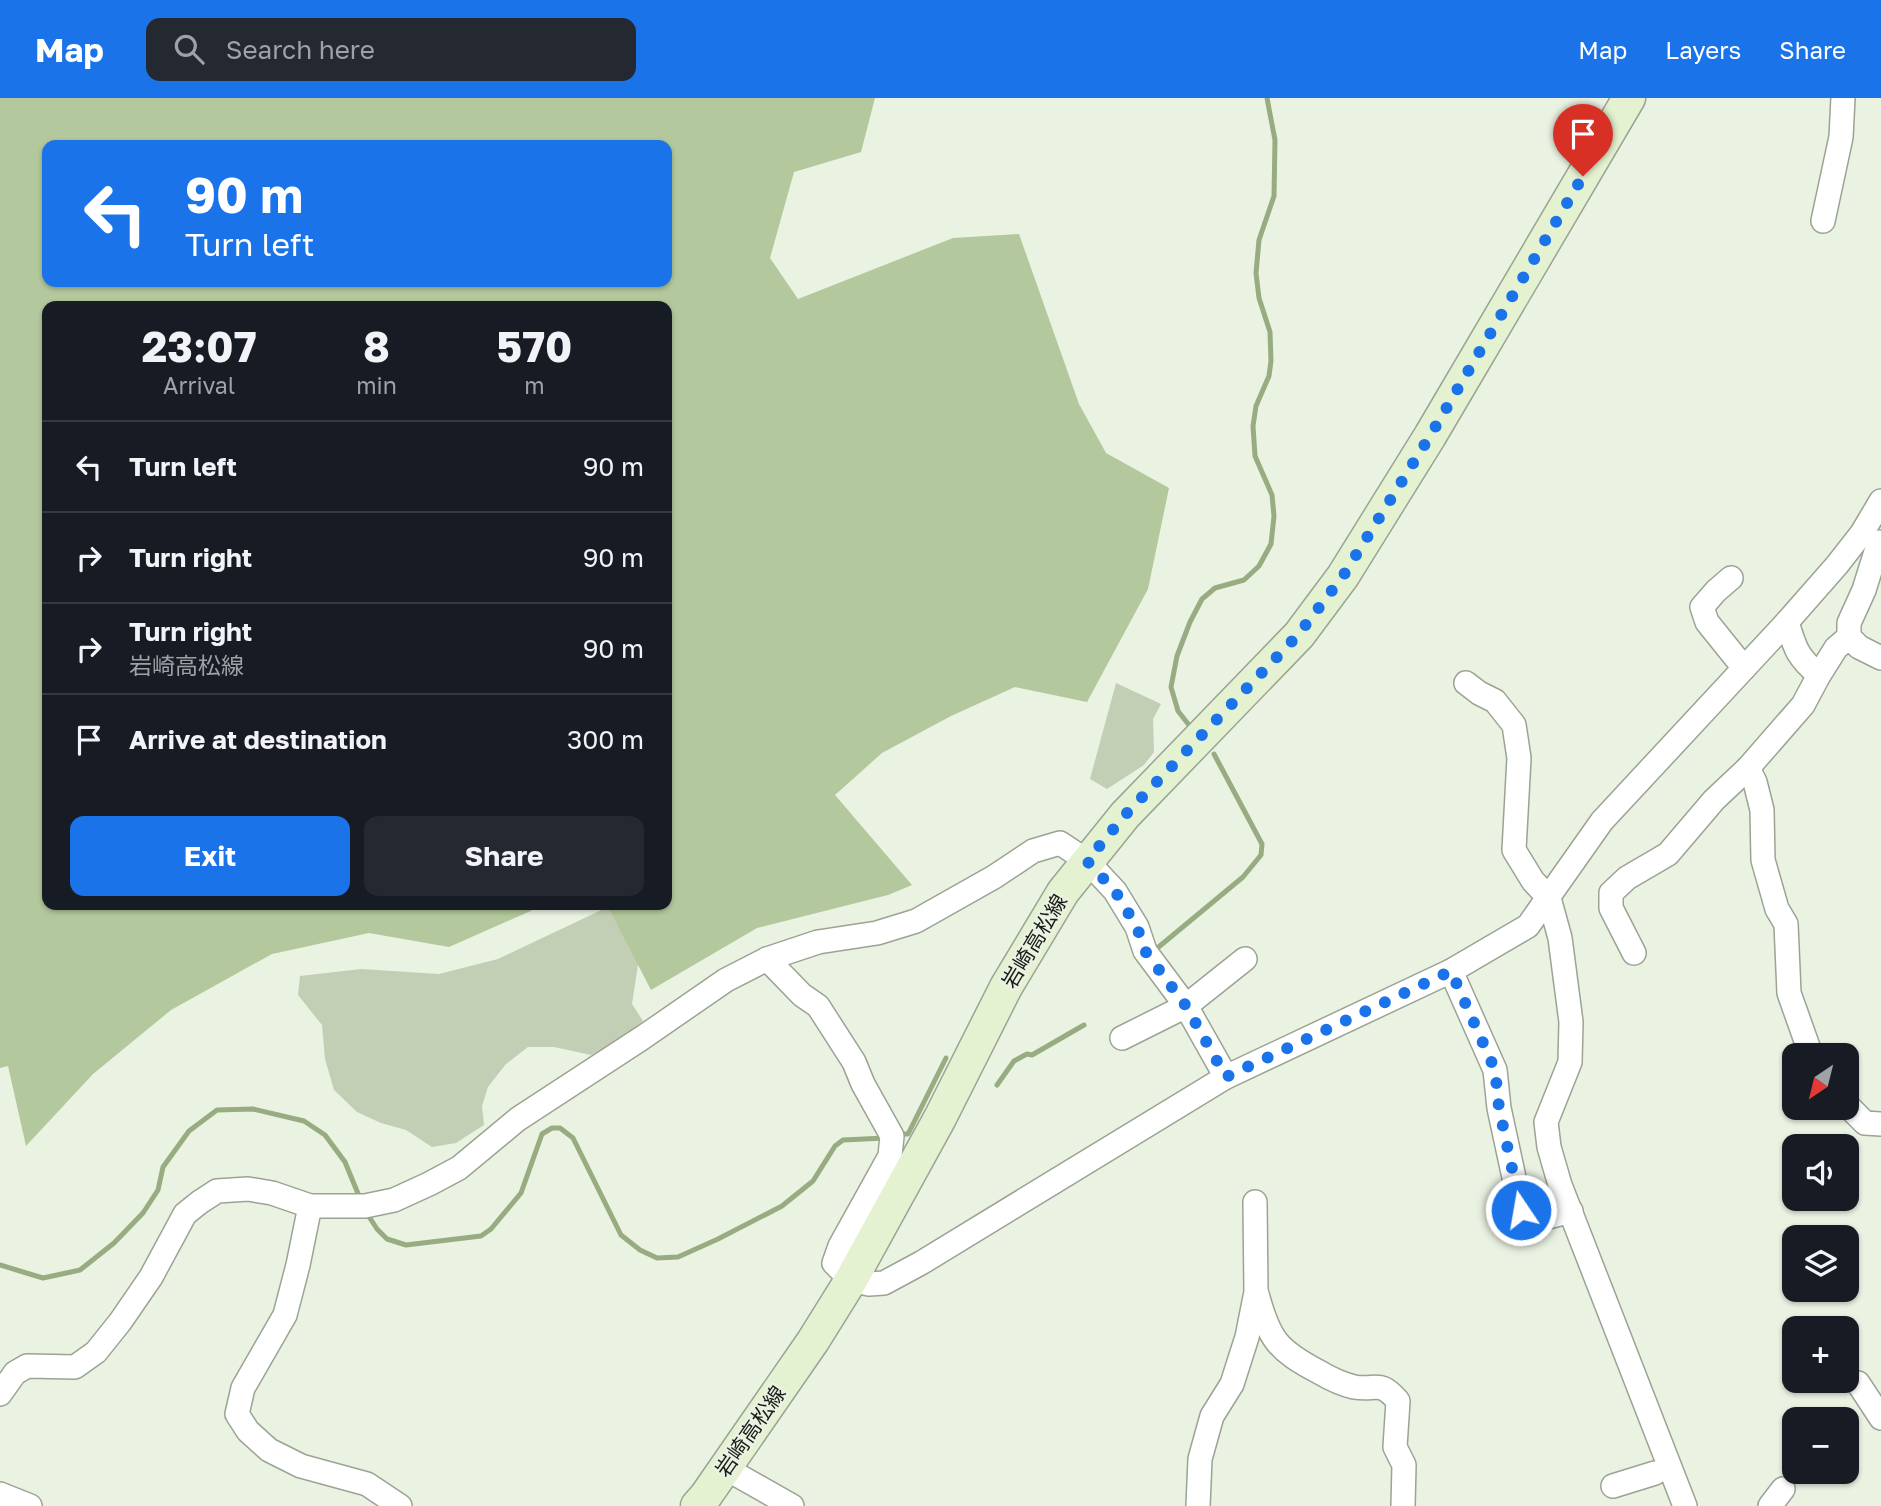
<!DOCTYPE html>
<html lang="en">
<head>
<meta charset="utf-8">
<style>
	body { margin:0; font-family:"Golos Text","Noto Sans JP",sans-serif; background:#242831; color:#f1f3f6; height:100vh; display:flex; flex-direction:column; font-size:26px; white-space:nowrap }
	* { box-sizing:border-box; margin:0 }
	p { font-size:23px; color:#9ea1a6 }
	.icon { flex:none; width:38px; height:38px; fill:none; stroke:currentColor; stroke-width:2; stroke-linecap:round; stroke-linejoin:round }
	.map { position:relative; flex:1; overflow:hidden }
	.details { position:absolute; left:42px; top:203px; width:630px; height:609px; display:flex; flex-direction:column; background:#171b24; border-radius:14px; box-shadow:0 2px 5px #0004 }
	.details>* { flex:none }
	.hud { position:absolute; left:42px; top:42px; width:630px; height:147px; border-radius:14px; box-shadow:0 2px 5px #0004; background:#1a73e8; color:#fff; overflow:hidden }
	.needle { width:46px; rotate:215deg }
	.controls { position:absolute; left:1782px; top:945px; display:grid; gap:14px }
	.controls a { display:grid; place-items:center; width:77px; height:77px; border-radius:14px; background:#171b24; box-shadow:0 2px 5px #0004; font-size:35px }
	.pin { position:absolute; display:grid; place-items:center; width:60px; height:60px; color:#fff; margin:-72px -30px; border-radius:50% 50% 50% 0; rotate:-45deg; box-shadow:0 0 7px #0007 }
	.pin .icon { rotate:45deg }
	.me { position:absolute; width:77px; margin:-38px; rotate:348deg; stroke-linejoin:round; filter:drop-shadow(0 0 5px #0008) }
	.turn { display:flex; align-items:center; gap:24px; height:147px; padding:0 28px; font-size:32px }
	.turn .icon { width:91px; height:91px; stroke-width:2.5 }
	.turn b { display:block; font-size:49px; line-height:60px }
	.eta { display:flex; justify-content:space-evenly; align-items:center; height:119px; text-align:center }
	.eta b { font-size:42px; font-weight:700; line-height:49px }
	.primary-button { display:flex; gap:14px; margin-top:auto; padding:14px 28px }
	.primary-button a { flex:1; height:80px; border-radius:14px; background:#1a73e8; color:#fff; font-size:28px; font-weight:700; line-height:80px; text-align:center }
	.primary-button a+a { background:#242831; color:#f1f3f6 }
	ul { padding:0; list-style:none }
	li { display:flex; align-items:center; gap:21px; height:91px; padding:0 28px; border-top:2px solid #363941 }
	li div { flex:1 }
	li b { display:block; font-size:26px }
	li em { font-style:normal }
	header { display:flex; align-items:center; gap:42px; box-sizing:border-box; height:98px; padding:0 35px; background:#1a73e8; color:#fff }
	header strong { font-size:33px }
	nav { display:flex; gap:38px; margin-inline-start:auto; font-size:24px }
	.search { width:490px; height:63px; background:#242831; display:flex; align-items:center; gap:18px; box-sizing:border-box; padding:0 24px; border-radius:14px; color:#9ea1a6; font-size:26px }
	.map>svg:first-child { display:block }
	.green { fill:#c2cfb4 }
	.forest { fill:#b3c89c; fill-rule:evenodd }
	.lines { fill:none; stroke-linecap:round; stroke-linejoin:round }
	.stream { stroke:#98ac81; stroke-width:5 }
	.street-casing { stroke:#9ba394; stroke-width:26 }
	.secondary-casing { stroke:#9ba394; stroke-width:35 }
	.street { stroke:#fff; stroke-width:23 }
	.secondary { stroke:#e4f2d1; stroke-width:32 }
	.route { stroke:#1a73e8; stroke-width:12; stroke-dasharray:0 21.6 }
	.labels { text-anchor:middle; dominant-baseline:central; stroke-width:5; stroke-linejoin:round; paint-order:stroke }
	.street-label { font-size:21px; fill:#191c16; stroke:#eaf2e2 }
</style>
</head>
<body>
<header>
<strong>Map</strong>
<div class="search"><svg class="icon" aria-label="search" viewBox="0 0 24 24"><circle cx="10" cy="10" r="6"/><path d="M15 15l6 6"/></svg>Search here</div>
<nav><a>Map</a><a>Layers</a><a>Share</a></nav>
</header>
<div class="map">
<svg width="1881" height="1408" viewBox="0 0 1881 1408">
	<rect width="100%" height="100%" fill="#eaf2e2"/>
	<g class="green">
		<path d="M 1116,585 L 1161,606 L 1153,621 L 1154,654 L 1144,667 L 1107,691 L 1090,681 Z"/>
		<path d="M 612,807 L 641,847 L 632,906 L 643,923 L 616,944 L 591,957 L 554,949 L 528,949 L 506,966 L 488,989 L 482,1008 L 484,1027 L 456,1045 L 432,1049 L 406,1032 L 381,1025 L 357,1014 L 334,992 L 325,961 L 322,927 L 298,897 L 300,878 L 361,871 L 439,876 L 498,861 Z"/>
	</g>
	<path class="forest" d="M 0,0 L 875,0 L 861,54 L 794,74 L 770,160 L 798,201 L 953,140 L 1019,136 L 1079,306 L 1106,355 L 1169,390 L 1148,491 L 1087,604 L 1015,589 L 951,618 L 882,655 L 835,697 L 912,787 L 888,797 L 757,830 L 651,892 L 607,807 L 667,807 L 667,208 L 47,208 L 47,807 L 544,807 L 449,849 L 369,835 L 272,856 L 171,912 L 93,976 L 26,1048 L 8,968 L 0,970 ZM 47,47 L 667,47 L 667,184 L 47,184 Z"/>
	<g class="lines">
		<g class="stream">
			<path d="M 1189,627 L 1178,613 L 1171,589 L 1177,558 L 1190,524 L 1202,501 L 1215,490 L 1244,482 L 1259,468 L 1271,446 L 1274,418 L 1272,397 L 1255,358 L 1253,328 L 1256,308 L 1269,278 L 1271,263 L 1270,234 L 1259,200 L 1256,175 L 1259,142 L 1274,98 L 1275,42 L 1267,0"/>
			<path d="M 1155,852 L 1243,779 L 1261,757 L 1262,746 L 1214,656"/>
			<path d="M 997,987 L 1014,963 L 1027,956 L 1032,957 L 1084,927"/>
			<path d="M 898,1036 L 908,1036 L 946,960"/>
			<path d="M 368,1117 L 377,1131 L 387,1141 L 406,1147 L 481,1138 L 491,1131 L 521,1095 L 542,1036 L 552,1030 L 560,1030 L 573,1040 L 621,1137 L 640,1152 L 657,1160 L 678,1159 L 718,1141 L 782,1108 L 813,1083 L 835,1048 L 843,1042 L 885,1040"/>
			<path d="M 0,1167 L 43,1180 L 80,1172 L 114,1145 L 143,1115 L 158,1092 L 163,1069 L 189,1033 L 217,1012 L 253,1011 L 304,1023 L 325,1037 L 345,1064 L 359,1098"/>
		</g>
		<defs>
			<g id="street">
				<path d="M 1823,123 L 1841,39 L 1843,0"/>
				<path d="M 1879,444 L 1864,492 L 1849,525 L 1849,539 L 1859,549 L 1881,560"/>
				<path d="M 1731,480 L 1716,493 L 1702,509 L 1707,524 L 1744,570"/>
				<path d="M 1787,524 C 1795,550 1797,559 1819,577"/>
				<path d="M 1466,585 L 1479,595 L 1495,603 L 1514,627 L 1519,660 L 1514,752 L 1533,783 L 1549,800 L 1560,840 L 1571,924 L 1570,964 L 1546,1024 L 1549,1049 L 1560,1087 L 1685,1408"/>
				<path d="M 1748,670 L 1755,684 L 1762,712 L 1763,762 L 1777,811 L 1786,826 L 1789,895 L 1811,957"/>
				<path d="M 1634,855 L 1611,810 L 1611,795 L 1627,780 L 1668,756 L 1714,702 L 1748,670 L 1803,607 L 1819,577 L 1836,550 L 1849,539"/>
				<path d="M 767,861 L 802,897 L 818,908 L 854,964 L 863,986 L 892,1038 L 890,1058 L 840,1148 L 834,1165 L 851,1182 L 869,1186 L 884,1185 L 921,1165 L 1226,979 L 1451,873 L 1528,828 L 1602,723 L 1787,524 L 1837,467 L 1862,435 L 1881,403"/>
				<path d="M 1451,873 L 1495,972 L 1499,1010 L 1521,1112 L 1534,1123 L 1571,1113"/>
				<path d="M 1122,940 L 1186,908 L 1245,861"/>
				<path d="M 1846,1006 L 1865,1025 L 1881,1026"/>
				<path d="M 310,1108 L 298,1167 L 285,1217 L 243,1290 L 237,1316 L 248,1333 L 269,1352 L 301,1368 L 367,1386 L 400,1408"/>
				<path d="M 1257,1196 C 1269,1241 1277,1252 1319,1274 C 1331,1281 1341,1286 1354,1289 C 1377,1293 1379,1281 1398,1303 L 1395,1349 L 1404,1367 L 1403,1408"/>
				<path d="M 1858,1285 L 1881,1320"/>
				<path d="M 0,1296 L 15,1275 L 27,1268 L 75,1269 L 96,1254 L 120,1224 L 151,1179 L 185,1116 L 200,1104 L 217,1093 L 248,1091 L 272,1095 L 310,1108 L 365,1108 L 394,1102 L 429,1086 L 459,1070 L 518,1021 L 642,940 L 726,882 L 767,861 L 818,844 L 877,835 L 916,823 L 994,779 L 1033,753 L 1060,745 L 1087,763 L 1115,793 L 1137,829 L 1145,853 L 1186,908 L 1226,979"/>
				<path d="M 725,1370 L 792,1408"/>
				<path d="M 1613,1388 L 1655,1375"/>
				<path d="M 0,1396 L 30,1408"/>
				<path d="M 1198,1408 L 1200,1361 L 1212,1318 L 1232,1286 L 1247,1239 L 1256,1194 L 1255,1104"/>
				<path d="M 1770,1408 L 1783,1391"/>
			</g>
			<path id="secondary" d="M 697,1408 L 705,1399 L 813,1243 L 851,1182 L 940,1020 L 1006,889 L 1063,794 L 1125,717 L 1299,537 L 1343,478 L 1430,338 L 1629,0"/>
		</defs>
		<use href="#street" class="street-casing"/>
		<use href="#secondary" class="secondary-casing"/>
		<use href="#street" class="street"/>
		<use href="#secondary" class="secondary"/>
	</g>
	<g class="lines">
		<path class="route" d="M 1521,1112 L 1499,1010 L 1495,972 L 1451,873 L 1226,979 L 1186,908 L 1145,853 L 1137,829 L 1115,793 L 1087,763 L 1125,717 L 1298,537 L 1343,478 L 1430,338 L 1583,78"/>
	</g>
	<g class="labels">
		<g class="street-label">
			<text transform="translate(1034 843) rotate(-59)">岩崎高松線</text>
			<text transform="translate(750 1333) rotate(-55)">岩崎高松線</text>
		</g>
	</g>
</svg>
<div class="controls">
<a><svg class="needle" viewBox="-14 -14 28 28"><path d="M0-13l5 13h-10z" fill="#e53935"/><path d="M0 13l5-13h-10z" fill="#9ea1a6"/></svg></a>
<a><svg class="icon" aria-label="sound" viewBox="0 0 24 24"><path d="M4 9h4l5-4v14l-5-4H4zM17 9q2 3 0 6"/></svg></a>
<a><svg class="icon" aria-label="layers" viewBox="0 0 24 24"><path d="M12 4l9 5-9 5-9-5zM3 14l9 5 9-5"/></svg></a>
<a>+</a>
<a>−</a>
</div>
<div class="pin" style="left:1583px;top:78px;background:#d93025"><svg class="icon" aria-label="arrive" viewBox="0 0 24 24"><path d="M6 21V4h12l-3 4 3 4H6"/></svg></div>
<svg class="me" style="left:1521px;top:1112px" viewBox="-20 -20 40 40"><circle r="17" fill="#1a73e8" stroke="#fff" stroke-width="3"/><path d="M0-11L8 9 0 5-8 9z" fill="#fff"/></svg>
<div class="hud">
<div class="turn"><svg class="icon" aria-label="left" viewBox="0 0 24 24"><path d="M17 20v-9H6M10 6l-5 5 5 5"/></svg><div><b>90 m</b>Turn left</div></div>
</div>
<section class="details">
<div class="eta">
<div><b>23:07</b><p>Arrival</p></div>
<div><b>8</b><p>min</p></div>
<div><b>570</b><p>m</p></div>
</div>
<ul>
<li><svg class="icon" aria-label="left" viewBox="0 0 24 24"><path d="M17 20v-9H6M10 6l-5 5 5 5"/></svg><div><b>Turn left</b></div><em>90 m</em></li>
<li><svg class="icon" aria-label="right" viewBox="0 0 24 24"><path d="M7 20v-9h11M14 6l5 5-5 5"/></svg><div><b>Turn right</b></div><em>90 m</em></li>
<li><svg class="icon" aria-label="right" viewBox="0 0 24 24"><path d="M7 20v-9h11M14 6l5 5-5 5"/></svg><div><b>Turn right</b><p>岩崎高松線</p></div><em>90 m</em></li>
<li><svg class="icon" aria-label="arrive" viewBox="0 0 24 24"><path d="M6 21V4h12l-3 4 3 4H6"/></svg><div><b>Arrive at destination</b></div><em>300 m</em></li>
</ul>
<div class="primary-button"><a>Exit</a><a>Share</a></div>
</section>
</div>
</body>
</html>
